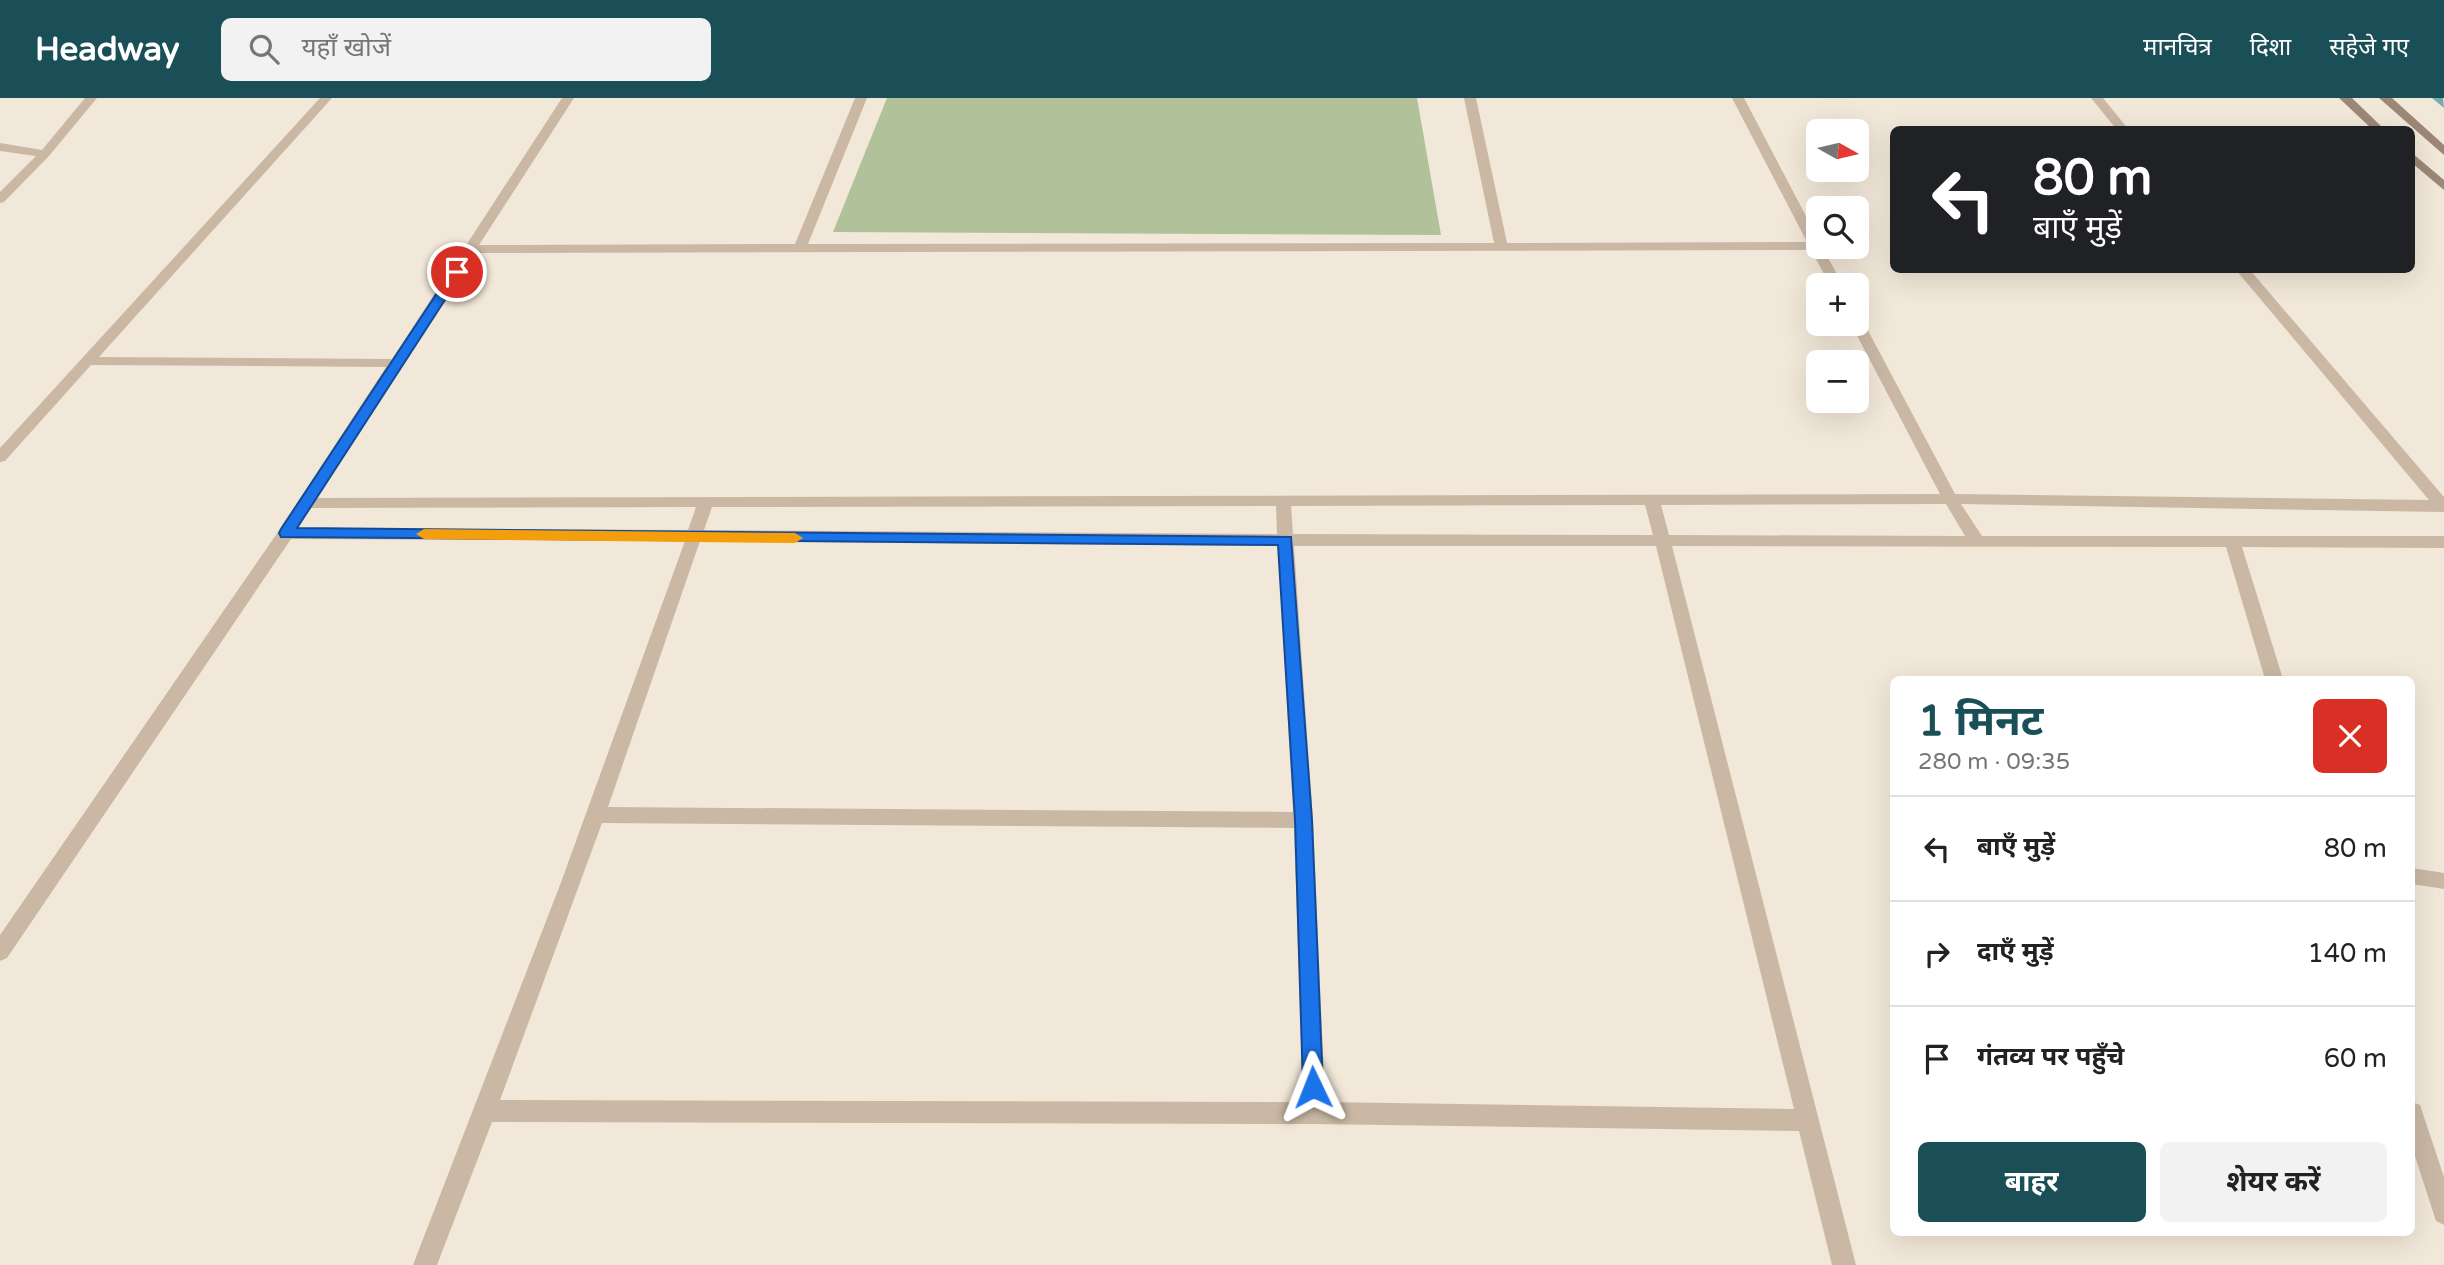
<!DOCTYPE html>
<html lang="hi">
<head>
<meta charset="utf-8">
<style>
	body { margin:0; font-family:"Varela Round","Noto Sans Devanagari",sans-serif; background:#f2f2f2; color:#222; height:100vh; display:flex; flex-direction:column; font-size:26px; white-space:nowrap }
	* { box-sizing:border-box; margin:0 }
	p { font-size:23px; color:#767676 }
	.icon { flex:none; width:38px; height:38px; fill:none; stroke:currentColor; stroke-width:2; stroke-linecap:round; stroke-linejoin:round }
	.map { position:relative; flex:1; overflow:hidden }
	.sheet { position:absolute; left:1890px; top:578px; width:525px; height:560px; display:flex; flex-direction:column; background:#fff; border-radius:10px; box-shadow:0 7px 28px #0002 }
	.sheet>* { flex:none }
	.hud { position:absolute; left:1890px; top:28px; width:525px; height:147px; border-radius:10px; box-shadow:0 7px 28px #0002; background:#202124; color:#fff; overflow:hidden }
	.needle { width:46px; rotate:98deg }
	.fabs { position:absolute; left:1806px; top:21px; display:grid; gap:14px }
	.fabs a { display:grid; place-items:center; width:63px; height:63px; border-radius:10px; background:#fff; box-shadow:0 7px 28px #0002; font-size:35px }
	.pin { position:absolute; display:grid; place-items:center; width:60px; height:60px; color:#fff; margin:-30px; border:4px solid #fff; border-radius:50%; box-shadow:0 2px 7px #0007 }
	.me { position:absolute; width:77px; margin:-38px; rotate:358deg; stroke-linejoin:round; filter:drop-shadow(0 0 5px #0008) }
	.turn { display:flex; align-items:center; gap:24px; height:147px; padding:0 28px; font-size:32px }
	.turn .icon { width:91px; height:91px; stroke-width:2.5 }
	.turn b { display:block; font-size:49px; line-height:60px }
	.round { display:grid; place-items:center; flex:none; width:74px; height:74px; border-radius:10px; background:#f2f2f2 }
	.head { display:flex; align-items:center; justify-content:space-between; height:119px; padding:0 28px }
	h1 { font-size:42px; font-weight:700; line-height:52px; color:#1b4f57 }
	.cta { display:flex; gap:14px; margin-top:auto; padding:14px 28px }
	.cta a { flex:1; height:80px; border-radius:10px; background:#1b4f57; color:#fff; font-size:28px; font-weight:700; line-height:80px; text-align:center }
	.cta a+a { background:#f2f2f2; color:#222 }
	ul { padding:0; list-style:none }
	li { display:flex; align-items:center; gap:21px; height:105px; padding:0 28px; border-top:2px solid #e0e0e0 }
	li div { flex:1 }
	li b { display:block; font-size:26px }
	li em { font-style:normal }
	header { display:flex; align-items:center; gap:42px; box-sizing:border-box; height:98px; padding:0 35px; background:#1b4f57; color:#fff }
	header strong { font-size:33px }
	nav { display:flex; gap:38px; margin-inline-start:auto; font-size:24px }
	.search { width:490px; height:63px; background:#f2f2f2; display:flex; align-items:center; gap:18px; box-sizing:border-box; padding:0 24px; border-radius:10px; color:#767676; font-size:26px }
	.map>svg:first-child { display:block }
	.green { fill:#b1c199 }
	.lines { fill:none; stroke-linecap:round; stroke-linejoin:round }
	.stream { fill:#78a9af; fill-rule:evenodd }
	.street { fill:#cab8a5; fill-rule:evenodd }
	.secondary { fill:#9d8776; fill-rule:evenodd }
	.route { fill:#1a73e8; stroke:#114b97; stroke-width:2 }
	.slow { fill:#f59e0b }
</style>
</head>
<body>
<header>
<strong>Headway</strong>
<div class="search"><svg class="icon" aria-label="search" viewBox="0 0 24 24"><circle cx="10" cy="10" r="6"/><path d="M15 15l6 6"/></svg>यहाँ खोजें</div>
<nav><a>मानचित्र</a><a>दिशा</a><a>सहेजे गए</a></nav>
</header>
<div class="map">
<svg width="2444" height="1167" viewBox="0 0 2444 1167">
	<rect width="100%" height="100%" fill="#f2e8d9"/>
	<path class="green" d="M 887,0 L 1417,0 L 1441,137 L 833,134 Z"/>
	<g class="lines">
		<path class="stream" d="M 2432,0 L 2443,0 L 2444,10 Z"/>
		<g class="street">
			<path d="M 85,0 L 97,0 L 49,58 L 4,104 L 0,105 L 0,94 L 36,58 L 0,53 L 0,45 L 42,52 Z"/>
			<path d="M 320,0 L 332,0 L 99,259 L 392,261 L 562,0 L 574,0 L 479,147 L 795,146 L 855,0 L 867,0 L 808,146 L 1494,145 L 1464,0 L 1476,0 L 1507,145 L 1807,144 L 1732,0 L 1744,0 L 1818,141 L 1818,149 L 1822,149 L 1843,187 L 1830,187 L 1811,152 L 474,155 L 317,400 L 1940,396 L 1851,226 L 1857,226 L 1857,221 L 1864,225 L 1955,396 L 2429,402 L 2236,172 L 2250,172 L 2444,399 L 2444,414 L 1961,406 L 1982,438 L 2444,438 L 2444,450 L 2242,449 L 2283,581 L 2265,581 L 2226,449 L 1672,448 L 1856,1167 L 1832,1167 L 1799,1033 L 1314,1026 L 492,1024 L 437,1167 L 413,1167 L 560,787 L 685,443 L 291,441 L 7,860 L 0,863 L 0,837 L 280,431 L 386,269 L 91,267 L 5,363 L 0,364 L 0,350 ZM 1946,406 L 1965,438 L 1669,437 L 1661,407 ZM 1645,407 L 1653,437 L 1293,436 L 1291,408 ZM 1276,408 L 1277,436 L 704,432 L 712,409 ZM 696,409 L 688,432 L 298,430 L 310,410 ZM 700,443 L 1278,448 L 1293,714 L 608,709 ZM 1294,448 L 1656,448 L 1794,1011 L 1325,1004 L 1313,722 ZM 602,725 L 1294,730 L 1303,1004 L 500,1002 Z"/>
			<path d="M 2091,0 L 2103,0 L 2129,32 L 2117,32 Z"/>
			<path d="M 2412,770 L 2444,775 L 2444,791 L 2412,786 Z"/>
			<path d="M 2412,1004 L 2420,1007 L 2444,1079 L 2444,1127 L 2436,1123 L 2412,1049 Z"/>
		</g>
		<g class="secondary">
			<path d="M 2339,0 L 2352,0 L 2385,32 L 2373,32 Z"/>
			<path d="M 2379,0 L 2392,0 L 2444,47 L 2444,57 Z"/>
			<path d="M 2412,55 L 2444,82 L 2444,92 L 2412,65 Z"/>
		</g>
	</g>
	<path class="route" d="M 457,170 L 463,174 L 297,430 L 1291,439 L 1312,722 L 1323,989 L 1320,995 L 1313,998 L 1306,995 L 1303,989 L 1295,722 L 1278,447 L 281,439 L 279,435 L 281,431 L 451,174 Z"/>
	<path class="slow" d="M 424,431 L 795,435 L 803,440 L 795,445 L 424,441 L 416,436 Z"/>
</svg>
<div class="fabs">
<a><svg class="needle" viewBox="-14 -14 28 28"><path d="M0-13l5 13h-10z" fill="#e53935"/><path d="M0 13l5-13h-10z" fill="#767676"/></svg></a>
<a><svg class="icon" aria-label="search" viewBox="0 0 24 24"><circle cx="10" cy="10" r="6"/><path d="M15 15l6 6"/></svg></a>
<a>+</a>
<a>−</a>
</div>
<div class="pin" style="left:457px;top:174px;background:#d93025"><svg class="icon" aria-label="arrive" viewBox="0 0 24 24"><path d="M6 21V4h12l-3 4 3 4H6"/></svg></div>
<svg class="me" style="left:1313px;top:989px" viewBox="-20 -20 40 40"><path d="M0-17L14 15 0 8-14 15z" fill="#1a73e8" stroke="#fff" stroke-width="4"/></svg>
<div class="hud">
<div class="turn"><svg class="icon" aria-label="left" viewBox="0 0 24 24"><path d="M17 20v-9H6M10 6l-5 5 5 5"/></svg><div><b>80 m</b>बाएँ मुड़ें</div></div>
</div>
<section class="sheet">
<div class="head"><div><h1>1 मिनट</h1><p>280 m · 09:35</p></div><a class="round" style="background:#d93025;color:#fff"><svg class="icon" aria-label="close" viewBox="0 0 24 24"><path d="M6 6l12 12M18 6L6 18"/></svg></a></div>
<ul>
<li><svg class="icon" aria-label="left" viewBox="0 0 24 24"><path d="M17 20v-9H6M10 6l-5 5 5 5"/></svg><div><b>बाएँ मुड़ें</b></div><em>80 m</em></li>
<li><svg class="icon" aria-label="right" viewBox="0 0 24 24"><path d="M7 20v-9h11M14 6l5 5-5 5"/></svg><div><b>दाएँ मुड़ें</b></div><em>140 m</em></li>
<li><svg class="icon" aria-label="arrive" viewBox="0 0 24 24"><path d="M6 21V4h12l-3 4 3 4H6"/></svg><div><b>गंतव्य पर पहुँचे</b></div><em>60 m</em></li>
</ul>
<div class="cta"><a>बाहर</a><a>शेयर करें</a></div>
</section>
</div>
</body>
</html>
